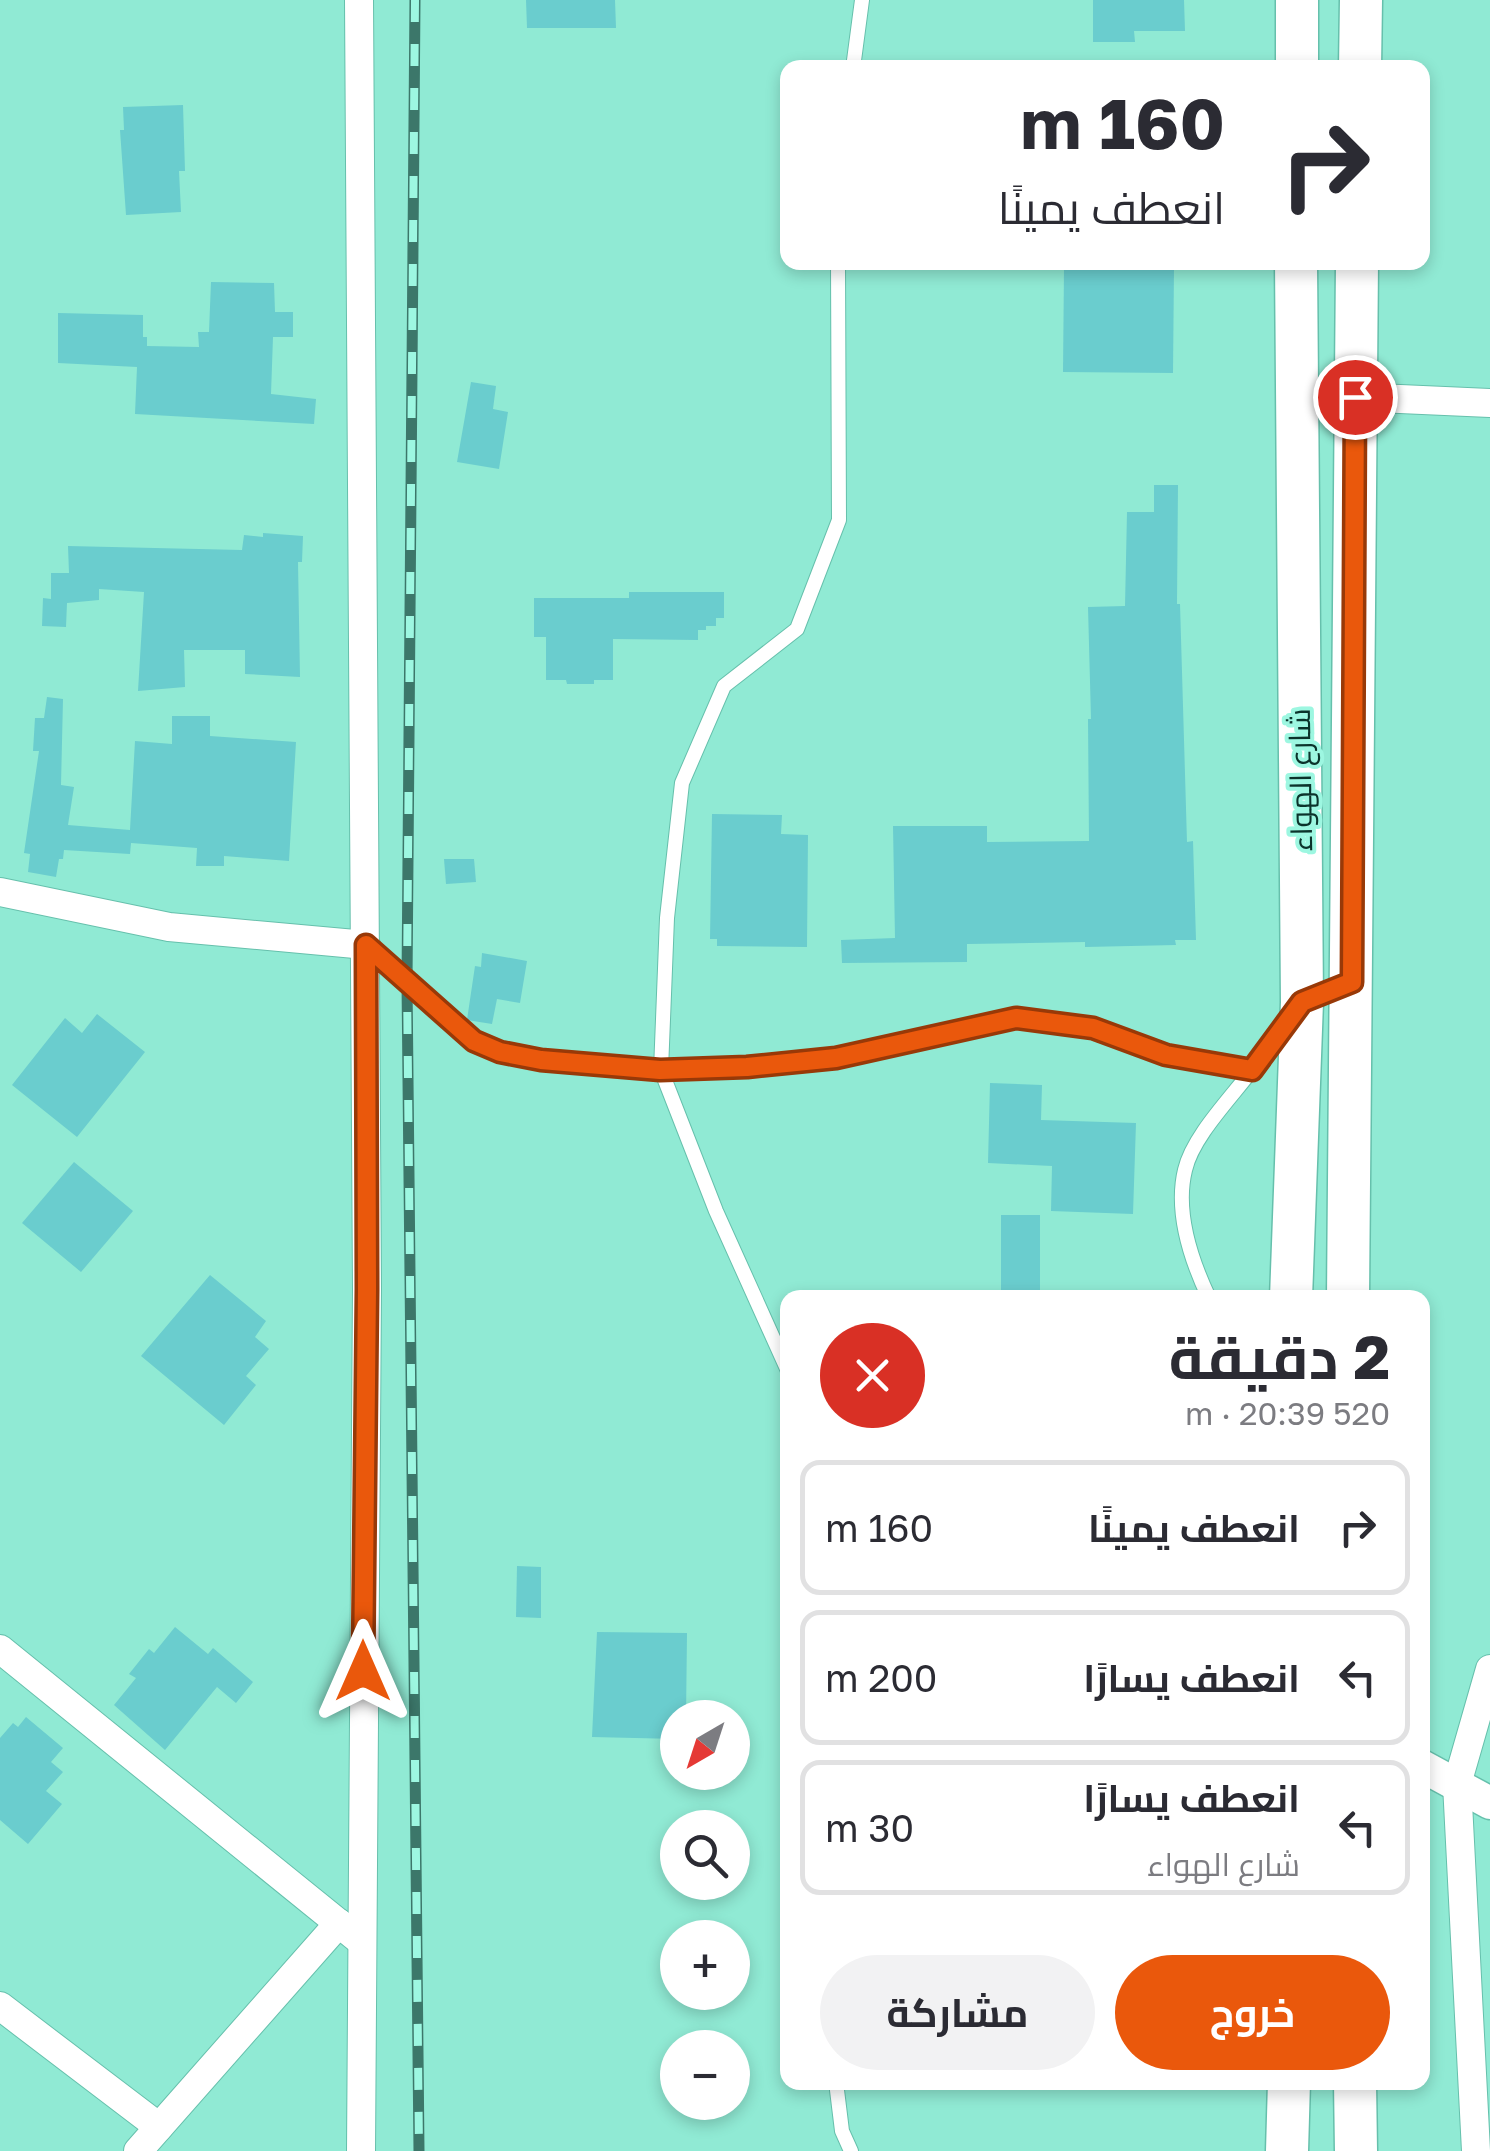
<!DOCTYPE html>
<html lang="ar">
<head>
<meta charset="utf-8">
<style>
	body { margin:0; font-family:"Golos Text",Cairo,sans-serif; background:#f2f2f3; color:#2b2b33; direction:rtl; height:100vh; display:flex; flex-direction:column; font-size:38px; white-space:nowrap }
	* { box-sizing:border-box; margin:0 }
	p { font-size:32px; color:#7c7c81 }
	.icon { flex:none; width:55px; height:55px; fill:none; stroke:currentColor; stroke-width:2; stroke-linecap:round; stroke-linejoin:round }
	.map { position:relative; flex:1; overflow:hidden; direction:ltr }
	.panel { position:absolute; left:780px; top:1290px; width:650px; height:800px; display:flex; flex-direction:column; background:#fff; border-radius:20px; box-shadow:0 5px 15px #0003; direction:rtl }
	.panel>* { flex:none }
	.hud { position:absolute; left:780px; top:60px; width:650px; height:210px; border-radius:20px; box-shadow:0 5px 15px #0003; direction:rtl; background:#fff; color:#2b2b33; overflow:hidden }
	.needle { width:65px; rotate:219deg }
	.controls { position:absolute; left:660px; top:1700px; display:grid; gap:20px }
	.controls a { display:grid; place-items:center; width:90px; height:90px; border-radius:50%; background:#fff; box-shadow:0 5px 15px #0003; font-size:50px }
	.pin { position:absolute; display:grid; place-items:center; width:85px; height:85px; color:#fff; margin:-42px; border:5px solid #fff; border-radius:50%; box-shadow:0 2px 10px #0007 }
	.me { position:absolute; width:110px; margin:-55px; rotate:0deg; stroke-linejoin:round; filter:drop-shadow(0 0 8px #0008) }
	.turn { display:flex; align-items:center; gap:35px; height:210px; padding:0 40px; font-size:45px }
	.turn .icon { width:130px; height:130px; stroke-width:2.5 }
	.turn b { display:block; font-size:70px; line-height:85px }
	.round { display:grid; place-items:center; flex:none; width:105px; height:105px; border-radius:52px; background:#f2f2f3 }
	.head { display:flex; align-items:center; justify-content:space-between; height:170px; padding:0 40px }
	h1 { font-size:60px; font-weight:700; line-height:75px }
	.button { display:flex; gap:20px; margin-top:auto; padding:20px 40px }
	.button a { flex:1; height:115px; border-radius:60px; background:#ea580c; color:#fff; font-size:40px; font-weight:700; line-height:115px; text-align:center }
	.button a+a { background:#f2f2f3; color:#2b2b33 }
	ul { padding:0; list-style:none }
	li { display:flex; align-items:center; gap:30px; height:135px; margin:0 20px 15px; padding:0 20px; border:5px solid #e1e1e2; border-radius:20px }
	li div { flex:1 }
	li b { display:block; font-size:38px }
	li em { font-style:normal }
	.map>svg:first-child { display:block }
	.building { fill:#6acdce }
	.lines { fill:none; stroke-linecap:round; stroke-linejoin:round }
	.service-casing { stroke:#66c0ac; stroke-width:16 }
	.minor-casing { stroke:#66c0ac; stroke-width:30 }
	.tertiary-casing { stroke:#66c0ac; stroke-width:35 }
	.primary-casing { stroke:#66c0ac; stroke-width:45 }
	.service { stroke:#fff; stroke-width:14 }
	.minor { stroke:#fff; stroke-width:28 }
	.tertiary { stroke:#fff; stroke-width:32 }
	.primary { stroke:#fff; stroke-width:42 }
	.rail-casing { stroke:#3c776a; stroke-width:11 }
	.rail { stroke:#9df7e1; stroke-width:8; stroke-dasharray:22; stroke-linecap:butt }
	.route-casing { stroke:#983908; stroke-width:25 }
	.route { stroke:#ea580c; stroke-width:18 }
	.labels { text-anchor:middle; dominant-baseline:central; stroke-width:8; stroke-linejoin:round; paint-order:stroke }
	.street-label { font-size:30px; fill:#0b332b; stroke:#9df7e1 }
</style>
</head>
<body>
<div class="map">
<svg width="1490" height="2151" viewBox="0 0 1490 2151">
	<rect width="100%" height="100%" fill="#90ead4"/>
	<g class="building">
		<path d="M 526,0 L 615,0 L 616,28 L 527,28 Z"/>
		<path d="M 1093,0 L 1184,0 L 1185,31 L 1134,31 L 1135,42 L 1093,42 Z"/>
		<path d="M 183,105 L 185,171 L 179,171 L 181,212 L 126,215 L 120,130 L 124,130 L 123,107 Z"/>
		<path d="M 1064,267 L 1174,268 L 1173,373 L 1063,372 Z"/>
		<path d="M 211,282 L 274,283 L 275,312 L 293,312 L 293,337 L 273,337 L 271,394 L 316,399 L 314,424 L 135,414 L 137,367 L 58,363 L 58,313 L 143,315 L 143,337 L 147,337 L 147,346 L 199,347 L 198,332 L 209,332 Z"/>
		<path d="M 471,382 L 496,386 L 493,409 L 508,412 L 499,469 L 457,462 Z"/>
		<path d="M 1154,485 L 1178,485 L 1177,604 L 1180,604 L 1187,842 L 1193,841 L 1196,940 L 1175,940 L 1176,945 L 1085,947 L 1085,942 L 967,944 L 967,962 L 842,963 L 841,940 L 895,938 L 893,826 L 987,826 L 987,842 L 1089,841 L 1088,719 L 1091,719 L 1088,607 L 1125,606 L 1127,512 L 1154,512 Z"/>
		<path d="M 263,533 L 303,536 L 302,562 L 298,562 L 300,677 L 245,674 L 245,650 L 184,650 L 185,687 L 138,691 L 144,592 L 99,589 L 99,600 L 67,603 L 66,627 L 42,626 L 43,598 L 51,599 L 51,573 L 69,573 L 68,546 L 242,550 L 244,535 L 263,537 Z"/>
		<path d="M 629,592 L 724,592 L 724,618 L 716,618 L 716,626 L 706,626 L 706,630 L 698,630 L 698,640 L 613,639 L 613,680 L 594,680 L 594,684 L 567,684 L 566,680 L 546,680 L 546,637 L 534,637 L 534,598 L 629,598 Z"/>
		<path d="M 47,697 L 63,699 L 61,785 L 74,787 L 68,825 L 130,830 L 135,741 L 172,744 L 172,716 L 210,716 L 210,736 L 296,742 L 289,861 L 224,856 L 224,866 L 196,866 L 197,848 L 131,843 L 130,854 L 64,850 L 63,859 L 59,859 L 56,877 L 28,872 L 30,854 L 24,853 L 39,751 L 33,751 L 35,718 L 44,718 Z"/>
		<path d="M 712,814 L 782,815 L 781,834 L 808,835 L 807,947 L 717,946 L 717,939 L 710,939 Z"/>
		<path d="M 444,859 L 474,859 L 476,882 L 446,884 Z"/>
		<path d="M 482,953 L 527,961 L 520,1003 L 497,999 L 492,1024 L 467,1020 L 475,966 L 481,967 Z"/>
		<path d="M 97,1014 L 145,1052 L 77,1137 L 12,1085 L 65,1018 L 82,1033 Z"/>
		<path d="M 990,1083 L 1042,1085 L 1041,1120 L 1136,1123 L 1133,1214 L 1051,1211 L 1052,1166 L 988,1163 Z"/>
		<path d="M 74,1162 L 133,1211 L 81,1272 L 22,1223 Z"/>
		<path d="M 1001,1215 L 1040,1215 L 1040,1291 L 1001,1290 Z"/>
		<path d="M 210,1275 L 266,1321 L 255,1337 L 269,1349 L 246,1376 L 256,1385 L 224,1425 L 141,1356 Z"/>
		<path d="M 517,1566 L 541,1567 L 541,1618 L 516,1617 Z"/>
		<path d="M 175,1627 L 208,1654 L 213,1648 L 253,1682 L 236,1703 L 217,1687 L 165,1750 L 114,1705 L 136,1678 L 129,1674 L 149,1649 L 154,1653 Z"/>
		<path d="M 597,1632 L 687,1633 L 686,1718 L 678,1718 L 678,1739 L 592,1737 Z"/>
		<path d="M 26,1717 L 63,1748 L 51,1762 L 63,1772 L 46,1791 L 62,1804 L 28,1844 L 0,1820 L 0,1738 L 13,1723 L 18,1727 Z"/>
	</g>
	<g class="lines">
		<defs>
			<g id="service">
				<path d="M 853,68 L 862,0"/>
				<path d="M 366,945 L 474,1041 L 500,1052 L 541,1060 L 661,1070 L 747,1067 L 836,1058 L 1017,1018 L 1093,1028 L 1166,1055 L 1252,1070"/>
				<path d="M 1209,1298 C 1191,1260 1175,1211 1185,1170 C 1193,1135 1234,1095 1254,1067 C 1266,1050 1277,1033 1290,1016"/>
				<path d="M 788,1371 L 716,1211 L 661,1070 L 667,918 L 682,783 L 724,686 L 797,629 L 839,520 L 838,262"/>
				<path d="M 836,2082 L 842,2131 L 851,2151"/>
			</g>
			<g id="minor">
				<path d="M 359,0 L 367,1289 L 361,2151"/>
				<path d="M 1355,397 L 1490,403"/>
				<path d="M 0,892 L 169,927 L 366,945"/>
				<path d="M 0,1649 L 362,1942"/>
				<path d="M 0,2006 L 159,2127"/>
				<path d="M 138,2151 L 339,1923"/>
				<path d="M 1476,2151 L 1457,1784 L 1490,1669"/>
			</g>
			<path id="tertiary" d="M 1422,1766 L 1490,1803"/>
			<g id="primary">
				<path d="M 1297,68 L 1297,0"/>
				<path d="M 1360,68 L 1361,0"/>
				<path d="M 1291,1298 L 1302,1002 L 1296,262"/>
				<path d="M 1348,1298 L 1357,262"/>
				<path d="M 1355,2082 L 1356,2151"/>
				<path d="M 1287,2151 L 1289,2082"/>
			</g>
		</defs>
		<use href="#service" class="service-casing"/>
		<use href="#minor" class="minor-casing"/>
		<use href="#tertiary" class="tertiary-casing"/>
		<use href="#primary" class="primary-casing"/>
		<use href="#service" class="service"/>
		<use href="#minor" class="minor"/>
		<use href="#tertiary" class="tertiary"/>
		<use href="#primary" class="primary"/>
		<defs>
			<path id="rail" d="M 415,0 L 407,982 L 419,2151"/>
		</defs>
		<use href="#rail" class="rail-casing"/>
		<use href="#rail" class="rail"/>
	</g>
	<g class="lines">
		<defs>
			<path id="route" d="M 363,1671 L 367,1289 L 366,945 L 474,1041 L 500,1052 L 541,1060 L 660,1070 L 747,1067 L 836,1058 L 1016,1018 L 1093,1028 L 1166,1055 L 1252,1070 L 1302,1002 L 1352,982 L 1355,397"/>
		</defs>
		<use href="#route" class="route-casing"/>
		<use href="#route" class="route"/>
	</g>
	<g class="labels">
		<g class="street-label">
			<text transform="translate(1300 780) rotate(-91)">شارع الهواء</text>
		</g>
	</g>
</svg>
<div class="controls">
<a><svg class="needle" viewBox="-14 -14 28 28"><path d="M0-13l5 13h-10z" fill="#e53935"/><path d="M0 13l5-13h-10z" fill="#7c7c81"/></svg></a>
<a><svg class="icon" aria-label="search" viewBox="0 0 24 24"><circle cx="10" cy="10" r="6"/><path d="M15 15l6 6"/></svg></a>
<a>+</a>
<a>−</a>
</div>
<div class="pin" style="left:1355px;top:397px;background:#d93025"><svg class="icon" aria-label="arrive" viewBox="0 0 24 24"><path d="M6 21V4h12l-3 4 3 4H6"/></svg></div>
<svg class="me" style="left:363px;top:1671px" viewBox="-20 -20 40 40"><path d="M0-17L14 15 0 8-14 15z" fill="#ea580c" stroke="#fff" stroke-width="4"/></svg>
<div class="hud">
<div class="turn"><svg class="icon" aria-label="right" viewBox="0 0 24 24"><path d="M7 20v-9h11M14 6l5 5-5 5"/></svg><div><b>160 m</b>انعطف يمينًا</div></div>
</div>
<section class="panel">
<div class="head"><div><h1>2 دقيقة</h1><p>520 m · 20:39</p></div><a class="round" style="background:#d93025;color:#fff"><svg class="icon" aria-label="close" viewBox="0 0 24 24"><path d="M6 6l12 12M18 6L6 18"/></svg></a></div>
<ul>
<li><svg class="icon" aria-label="right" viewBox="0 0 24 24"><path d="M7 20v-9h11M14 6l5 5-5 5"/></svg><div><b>انعطف يمينًا</b></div><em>160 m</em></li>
<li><svg class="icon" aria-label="left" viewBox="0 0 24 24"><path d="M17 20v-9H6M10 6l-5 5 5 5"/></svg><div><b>انعطف يسارًا</b></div><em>200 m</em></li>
<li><svg class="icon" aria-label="left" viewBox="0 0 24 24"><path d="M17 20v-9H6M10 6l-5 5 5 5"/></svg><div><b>انعطف يسارًا</b><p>شارع الهواء</p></div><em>30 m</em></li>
</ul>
<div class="button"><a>خروج</a><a>مشاركة</a></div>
</section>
</div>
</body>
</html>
